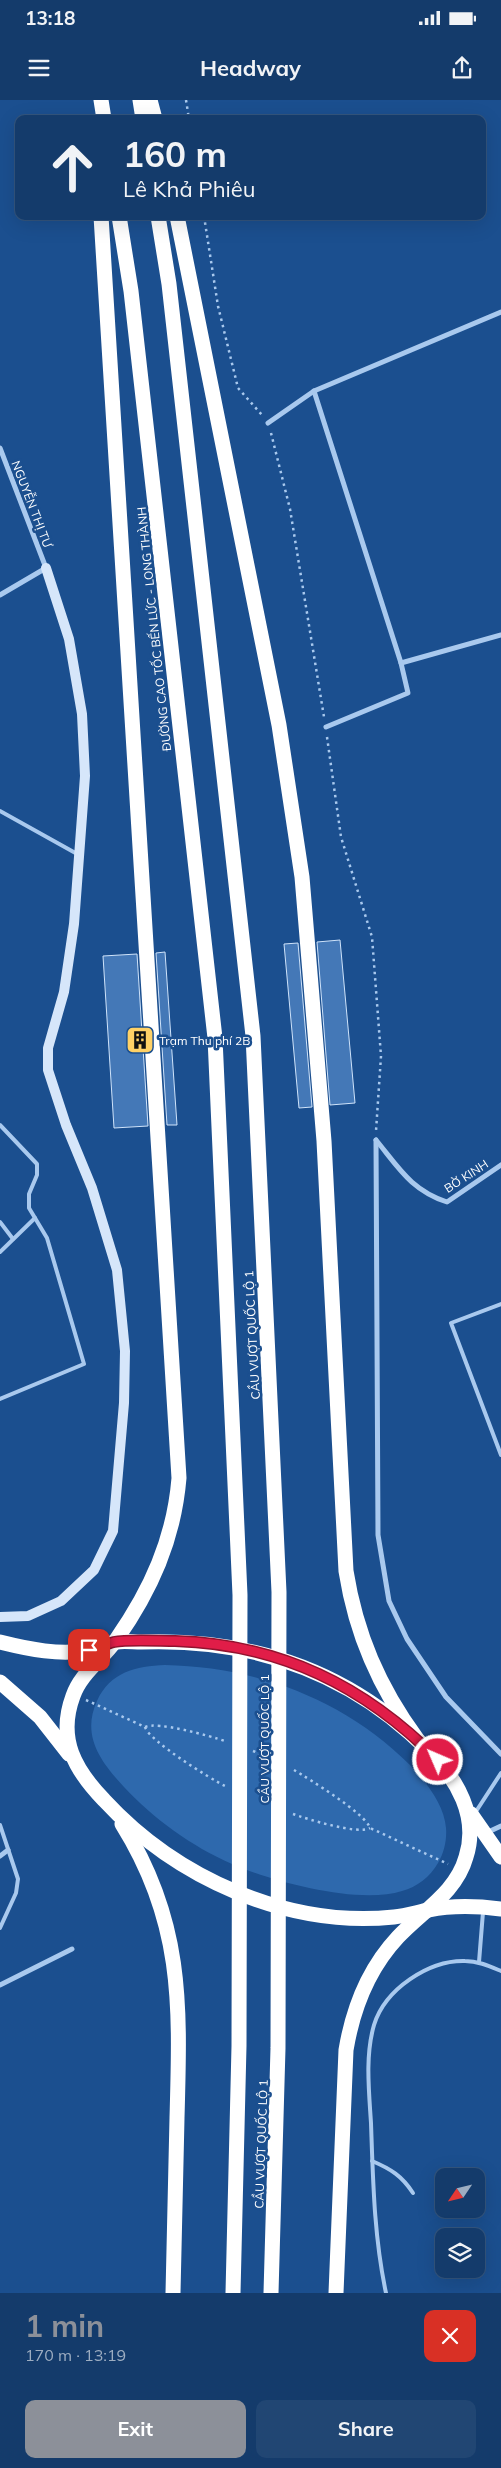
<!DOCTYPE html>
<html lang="en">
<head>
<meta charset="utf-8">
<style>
	body { margin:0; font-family:Mulish,sans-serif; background:#214673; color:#f1f3f6; height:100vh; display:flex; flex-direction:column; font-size:19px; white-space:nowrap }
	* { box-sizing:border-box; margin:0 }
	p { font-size:16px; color:#9dadc1 }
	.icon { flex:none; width:28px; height:28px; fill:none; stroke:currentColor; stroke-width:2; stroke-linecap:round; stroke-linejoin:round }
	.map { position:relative; height:2193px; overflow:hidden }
	.sheet { display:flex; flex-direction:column; background:#143b6b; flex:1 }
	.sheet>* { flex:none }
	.guide { position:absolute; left:15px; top:15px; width:471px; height:105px; border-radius:10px; box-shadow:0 5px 20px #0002,0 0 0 1px #33557e; background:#143b6b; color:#f1f3f6; overflow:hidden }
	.needle { width:32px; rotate:235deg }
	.controls { position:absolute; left:435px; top:2068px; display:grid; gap:10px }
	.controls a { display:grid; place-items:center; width:50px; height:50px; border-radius:10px; background:#143b6b; box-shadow:0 5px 20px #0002,0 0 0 1px #33557e; font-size:25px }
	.pin { position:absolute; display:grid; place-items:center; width:42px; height:42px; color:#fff; margin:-21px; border-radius:10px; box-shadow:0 2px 8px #0006 }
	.me { position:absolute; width:55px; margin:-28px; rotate:315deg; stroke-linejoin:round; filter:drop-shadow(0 0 4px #0008) }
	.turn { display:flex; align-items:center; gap:18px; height:105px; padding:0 25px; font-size:22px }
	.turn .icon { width:65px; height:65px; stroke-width:2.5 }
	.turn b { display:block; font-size:35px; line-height:42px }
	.round { display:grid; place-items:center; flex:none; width:52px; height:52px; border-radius:10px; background:#214673 }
	.head { display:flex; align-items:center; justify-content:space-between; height:85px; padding:0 25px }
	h1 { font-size:30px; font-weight:700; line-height:38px; color:#8c9099 }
	.primary-button { display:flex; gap:10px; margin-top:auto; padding:10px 25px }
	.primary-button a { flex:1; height:58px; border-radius:10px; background:#8c9099; color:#fff; font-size:20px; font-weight:700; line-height:58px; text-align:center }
	.primary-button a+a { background:#214673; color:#f1f3f6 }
	.status { display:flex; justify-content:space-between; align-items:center; height:35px; padding:0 25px; background:#143b6b; direction:ltr }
	.status svg { height:14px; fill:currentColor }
	header { display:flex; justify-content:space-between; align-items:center; height:65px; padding:0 25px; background:#143b6b; font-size:22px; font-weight:700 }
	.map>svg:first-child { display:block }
	.green { fill:#2e69ad }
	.building { fill:#4478b7; stroke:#cfe3fa }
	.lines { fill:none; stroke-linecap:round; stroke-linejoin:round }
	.path { stroke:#a9c9ee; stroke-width:2.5; stroke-dasharray:2.5 4; stroke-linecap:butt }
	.lane { stroke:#a9c9ee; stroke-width:4 }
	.street { stroke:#a9c9ee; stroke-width:5 }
	.secondary { stroke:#d6e6fa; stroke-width:10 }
	.highway { stroke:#fff; stroke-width:15 }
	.route-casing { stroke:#92132f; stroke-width:12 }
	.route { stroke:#e11d48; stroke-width:9 }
	.labels { text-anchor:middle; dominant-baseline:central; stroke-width:5; stroke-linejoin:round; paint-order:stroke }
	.street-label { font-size:12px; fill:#fff; stroke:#1b4f8f }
	.poi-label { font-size:12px; fill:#fff; stroke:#1b4f8f; text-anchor:start }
</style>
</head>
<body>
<div class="status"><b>13:18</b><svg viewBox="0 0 49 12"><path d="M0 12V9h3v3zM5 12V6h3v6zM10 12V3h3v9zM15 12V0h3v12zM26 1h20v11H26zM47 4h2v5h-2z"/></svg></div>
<header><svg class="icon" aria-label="menu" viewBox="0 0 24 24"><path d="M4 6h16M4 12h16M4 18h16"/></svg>Headway<svg class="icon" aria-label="share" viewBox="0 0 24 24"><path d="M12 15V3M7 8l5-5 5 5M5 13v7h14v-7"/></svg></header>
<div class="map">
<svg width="501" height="2193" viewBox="0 0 501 2193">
	<rect width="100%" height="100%" fill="#1b4f8f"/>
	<path class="green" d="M 165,1565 C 257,1567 344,1599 410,1665 C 426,1682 444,1704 446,1728 C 447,1740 444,1753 438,1763 C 430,1777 417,1787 402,1791 C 359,1805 273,1782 232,1764 C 191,1746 154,1719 124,1687 C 101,1662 81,1636 97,1601 C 110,1572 136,1566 165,1565 Z"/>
	<g class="building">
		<path d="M 340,840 L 355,1003 L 330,1005 L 317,842 Z"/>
		<path d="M 298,843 L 312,1007 L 299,1008 L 284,844 Z"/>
		<path d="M 165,852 L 177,1025 L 167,1025 L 156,853 Z"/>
		<path d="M 137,854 L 148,1026 L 114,1028 L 103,856 Z"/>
	</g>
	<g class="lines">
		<g class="path">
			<path d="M 186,0 L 189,19"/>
			<path d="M 204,116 L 218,206 L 238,288 L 262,315"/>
			<path d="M 271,333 L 290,409 L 324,617"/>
			<path d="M 327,637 L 341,737 L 372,837 L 381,956 L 376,1031"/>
			<path d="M 86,1600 L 145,1627 C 157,1621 210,1636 225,1641"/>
			<path d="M 145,1627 C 149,1641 211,1679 225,1686"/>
			<path d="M 253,1651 L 265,1656"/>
			<path d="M 294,1670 C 309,1679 366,1714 370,1728 L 448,1764"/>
			<path d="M 293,1714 C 307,1719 358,1735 370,1728"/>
		</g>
		<g class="lane">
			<path d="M 0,711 L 79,755"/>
			<path d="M 0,1025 L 37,1064 L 37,1075 L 29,1094 L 29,1108 L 47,1138 L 84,1264 L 0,1299"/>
			<path d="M 0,1122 L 13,1139"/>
			<path d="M 0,1152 L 35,1118"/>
			<path d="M 501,1204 L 451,1223 L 501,1355"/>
			<path d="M 475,1713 L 501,1673"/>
			<path d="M 0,1725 L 18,1779 L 16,1793 L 0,1828"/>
			<path d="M 479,1862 L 483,1812"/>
			<path d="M 372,2061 C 391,2069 402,2076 413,2093"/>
			<path d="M 386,2193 C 374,2137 373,2080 371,2023 C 369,1991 365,1956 374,1925 C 385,1889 429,1860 465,1861 C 478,1861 489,1866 501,1871"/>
		</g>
		<g class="street">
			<path d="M 314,291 L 401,563 L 501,535"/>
			<path d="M 268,323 L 314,291 L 501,212"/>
			<path d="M 0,348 L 46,468 L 0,495"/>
			<path d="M 326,627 L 408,593 L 401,563"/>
			<path d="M 376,1040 L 378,1435 L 389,1501 L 407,1539 L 446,1597 L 501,1654"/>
			<path d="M 376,1040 C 399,1068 411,1090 447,1102 L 501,1065"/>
			<path d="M 486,1733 L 501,1726"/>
			<path d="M 0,1756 L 8,1750"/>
			<path d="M 0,1885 L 72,1849"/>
		</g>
		<path class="secondary" d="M 0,1517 L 28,1516 L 61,1501 L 94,1470 L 113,1431 L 124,1303 L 125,1251 L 117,1170 L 92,1088 L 66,1025 L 48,970 L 48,948 L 64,892 L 74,824 L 85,676 L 82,614 L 69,539 L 46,468"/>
		<g class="highway">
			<path d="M 101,0 L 104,19"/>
			<path d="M 140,0 L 143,19"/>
			<path d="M 150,0 L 155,19"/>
			<path d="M 101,116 L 179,1378 C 174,1439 151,1490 116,1540 C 102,1560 81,1573 73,1596 C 57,1639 75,1670 104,1700 C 176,1778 287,1828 394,1817 C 406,1816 418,1812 429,1810 C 453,1805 477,1806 501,1809"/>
			<path d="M 119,116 L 131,191 L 215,938 L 240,1495 L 239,1946 L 233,2193"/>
			<path d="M 158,116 L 169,184 L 253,936 L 279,1492 L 278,1948 L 271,2193"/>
			<path d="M 177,116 L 279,625 L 302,777 L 324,1041 L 346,1471 C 356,1534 379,1587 417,1639"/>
			<path d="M 0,1542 C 28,1549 61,1556 89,1550 C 98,1549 107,1543 116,1542 C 124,1541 133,1542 141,1542 C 253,1538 350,1571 429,1651 C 457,1679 479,1717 466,1757 C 456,1793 422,1811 398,1837 C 369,1868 353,1908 346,1950 L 336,2193"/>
			<path d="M 0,1582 L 40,1617 L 69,1654"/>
			<path d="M 471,1714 L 501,1757"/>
			<path d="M 122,1724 C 184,1823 180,1907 177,2018 C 176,2076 174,2135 173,2193"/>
		</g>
	</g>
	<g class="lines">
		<defs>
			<path id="route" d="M 89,1550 C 97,1548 106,1544 114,1542 C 128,1539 160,1541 175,1541 C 280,1544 365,1586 438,1660"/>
		</defs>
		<use href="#route" class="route-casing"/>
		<use href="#route" class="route"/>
	</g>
	<defs>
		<symbol id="building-square" viewBox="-11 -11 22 22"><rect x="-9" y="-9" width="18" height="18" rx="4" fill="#ffd166" stroke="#1b4f8f"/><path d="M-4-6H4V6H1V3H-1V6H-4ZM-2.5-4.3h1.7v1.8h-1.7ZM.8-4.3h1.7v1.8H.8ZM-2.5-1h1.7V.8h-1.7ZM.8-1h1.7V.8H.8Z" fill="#111"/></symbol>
	</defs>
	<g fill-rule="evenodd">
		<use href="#building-square" x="124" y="924" width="32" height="32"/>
	</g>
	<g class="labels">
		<g class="street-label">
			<text transform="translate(32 404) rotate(69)">NGUYỄN THỊ TƯ</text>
			<text transform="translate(154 529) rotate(-96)">ĐƯỜNG CAO TỐC BẾN LỨC - LONG THÀNH</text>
			<text transform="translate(466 1076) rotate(-33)">BỜ KINH</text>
			<text transform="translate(252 1235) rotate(-93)">CẦU VƯỢT QUỐC LỘ 1</text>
			<text transform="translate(264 1639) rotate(-90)">CẦU VƯỢT QUỐC LỘ 1</text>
			<text transform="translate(261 2044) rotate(-88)">CẦU VƯỢT QUỐC LỘ 1</text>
		</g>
		<g class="poi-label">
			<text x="159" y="940">Trạm Thu phí 2B</text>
		</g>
	</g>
</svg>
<div class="controls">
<a><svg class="needle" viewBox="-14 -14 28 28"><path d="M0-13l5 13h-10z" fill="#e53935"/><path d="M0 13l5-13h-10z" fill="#9dadc1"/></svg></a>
<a><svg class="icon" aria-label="layers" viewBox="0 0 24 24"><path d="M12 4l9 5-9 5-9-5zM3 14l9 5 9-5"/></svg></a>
</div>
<div class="pin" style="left:89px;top:1550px;background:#d93025"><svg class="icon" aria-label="arrive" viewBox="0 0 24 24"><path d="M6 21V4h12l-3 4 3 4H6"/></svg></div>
<svg class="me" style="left:438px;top:1660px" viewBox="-20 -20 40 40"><circle r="17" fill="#e11d48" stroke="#fff" stroke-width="3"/><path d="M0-11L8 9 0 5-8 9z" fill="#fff"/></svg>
<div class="guide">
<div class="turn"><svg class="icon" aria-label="ahead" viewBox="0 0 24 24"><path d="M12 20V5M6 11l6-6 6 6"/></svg><div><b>160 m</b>Lê Khả Phiêu</div></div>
</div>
</div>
<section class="sheet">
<div class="head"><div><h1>1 min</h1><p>170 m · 13:19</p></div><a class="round" style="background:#d93025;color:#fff"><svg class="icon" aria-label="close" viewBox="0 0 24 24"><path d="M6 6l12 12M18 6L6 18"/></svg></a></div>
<div class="primary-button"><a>Exit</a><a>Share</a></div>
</section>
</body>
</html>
